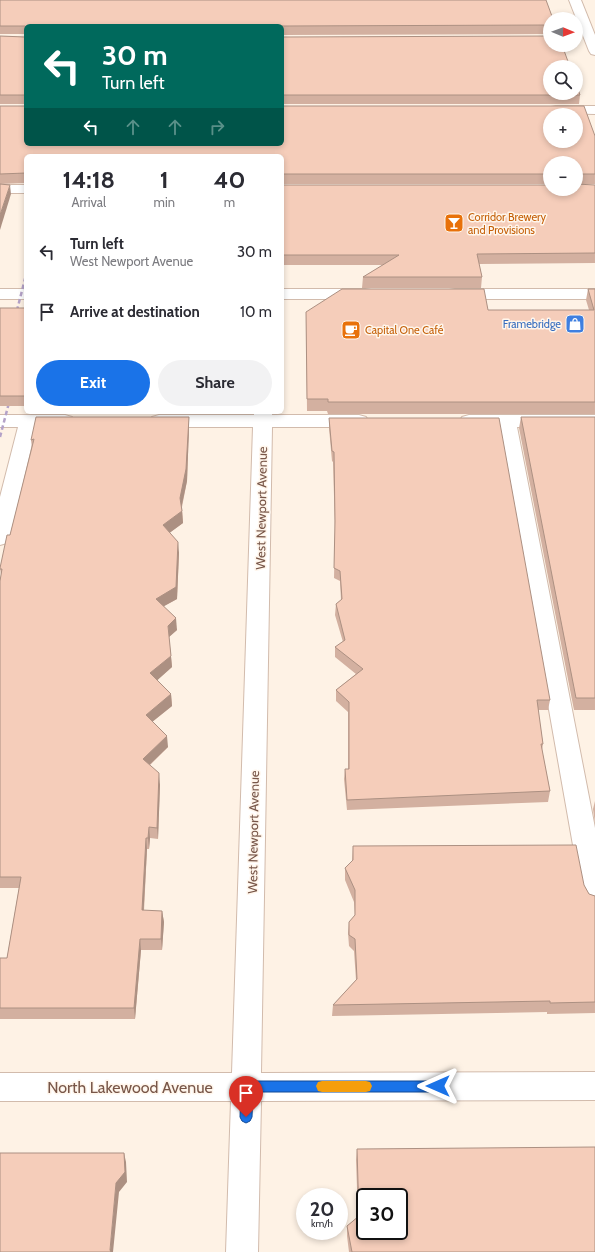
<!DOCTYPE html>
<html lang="en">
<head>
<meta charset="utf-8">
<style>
	body { margin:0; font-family:Cabin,sans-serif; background:#f2f2f3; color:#2b2b33; height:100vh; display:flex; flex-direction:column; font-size:15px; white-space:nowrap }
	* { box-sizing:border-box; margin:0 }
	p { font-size:13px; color:#7c7c81 }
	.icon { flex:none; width:22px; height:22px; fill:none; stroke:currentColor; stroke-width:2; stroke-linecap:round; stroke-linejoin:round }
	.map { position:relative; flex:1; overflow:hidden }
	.drawer { position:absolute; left:24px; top:154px; width:260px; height:260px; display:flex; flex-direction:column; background:#fff; border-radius:6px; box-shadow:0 2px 6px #0003 }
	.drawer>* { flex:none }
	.hud { position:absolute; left:24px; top:24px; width:260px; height:122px; border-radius:6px; box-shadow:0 2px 6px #0003; background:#00695c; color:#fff; overflow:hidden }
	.needle { width:26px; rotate:91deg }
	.buttons { position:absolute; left:543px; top:12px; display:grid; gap:8px }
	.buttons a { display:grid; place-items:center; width:40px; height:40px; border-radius:50%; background:#fff; box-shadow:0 2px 6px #0003; font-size:20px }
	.speed { position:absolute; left:296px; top:1188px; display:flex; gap:8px; font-size:20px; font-weight:700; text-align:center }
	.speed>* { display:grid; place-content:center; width:52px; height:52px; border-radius:50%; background:#fff; box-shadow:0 2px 6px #0003; line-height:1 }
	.speed small { font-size:10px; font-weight:400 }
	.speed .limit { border:2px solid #111; border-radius:6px; background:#fff; color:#111 }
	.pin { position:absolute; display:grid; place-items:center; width:34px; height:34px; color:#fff; margin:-41px -17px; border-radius:50% 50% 50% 0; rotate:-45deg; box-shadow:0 0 4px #0007 }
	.pin .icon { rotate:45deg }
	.me { position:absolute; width:44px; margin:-22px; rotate:270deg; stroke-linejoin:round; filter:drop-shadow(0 0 3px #0008) }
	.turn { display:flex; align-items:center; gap:14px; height:84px; padding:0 12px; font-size:18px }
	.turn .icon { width:52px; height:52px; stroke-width:2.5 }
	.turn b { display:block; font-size:28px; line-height:34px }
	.lanes { display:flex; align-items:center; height:38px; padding:0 12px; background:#0003; justify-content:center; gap:20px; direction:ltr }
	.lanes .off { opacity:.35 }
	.eta { display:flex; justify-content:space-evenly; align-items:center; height:68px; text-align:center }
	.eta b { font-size:24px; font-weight:700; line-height:28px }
	.primary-button { display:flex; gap:8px; margin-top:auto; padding:8px 12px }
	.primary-button a { flex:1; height:46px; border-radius:24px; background:#1a73e8; color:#fff; font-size:16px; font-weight:700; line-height:46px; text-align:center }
	.primary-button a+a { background:#f2f2f3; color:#2b2b33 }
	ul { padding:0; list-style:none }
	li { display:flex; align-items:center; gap:12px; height:60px; padding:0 12px }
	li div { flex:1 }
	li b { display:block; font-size:15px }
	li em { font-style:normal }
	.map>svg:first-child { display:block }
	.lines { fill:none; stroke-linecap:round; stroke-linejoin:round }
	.minor-casing { stroke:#d2bbac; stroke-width:2 }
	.minor { fill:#fff; fill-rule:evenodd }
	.rail { stroke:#b4a2c8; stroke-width:2.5; stroke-dasharray:4.5 3; stroke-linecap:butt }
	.wall { fill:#d3b0a0 }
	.shaded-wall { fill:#ac9082 }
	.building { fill:#f5cdba; stroke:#ac9082; fill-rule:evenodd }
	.route { fill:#1a73e8; stroke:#114b97 }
	.slow { fill:#f59e0b }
	.labels { text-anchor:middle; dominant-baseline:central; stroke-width:3; stroke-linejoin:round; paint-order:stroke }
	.far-food-label { font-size:11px; fill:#c56008; stroke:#fff6ec; text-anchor:start }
	.far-shop-label { font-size:11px; fill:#366cbe; stroke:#fff6ec; text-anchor:end }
	.street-label { font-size:13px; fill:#785648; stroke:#fff6ec }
	.near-street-label { font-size:16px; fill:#785648; stroke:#fff6ec }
</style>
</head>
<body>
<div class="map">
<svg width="595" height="1252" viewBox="0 0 595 1252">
	<rect width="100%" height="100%" fill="#fef2e5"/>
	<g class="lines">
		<defs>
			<g id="minor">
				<path d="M 569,0 L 581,0 L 595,35 L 595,55 L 591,54 L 589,51 Z"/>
				<path d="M 556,106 L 595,106 L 595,114 L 551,113 L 549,110 L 551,107 Z"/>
				<rect x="0" y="185" width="26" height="8"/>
				<rect x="0" y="289" width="26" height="10"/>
				<path d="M 282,289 L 365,289 L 371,290 L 373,294 L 371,298 L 365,299 L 282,299 Z"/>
				<path d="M 455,289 L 595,289 L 595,299 L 455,299 L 449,298 L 447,294 L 449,290 Z"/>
				<path d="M 254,412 L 272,412 L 272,415 L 359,415 L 366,417 L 368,421 L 366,425 L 359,427 L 272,427 L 261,1073 L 595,1072 L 595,1100 L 261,1101 L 258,1252 L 226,1252 L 231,1101 L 0,1101 L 0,1073 L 232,1073 L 253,427 L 159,427 L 152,425 L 150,421 L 152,417 L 159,415 L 254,415 Z"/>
				<path d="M 0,415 L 65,415 L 72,417 L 74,421 L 72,425 L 65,427 L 36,427 L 10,538 L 7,543 L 0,545 L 0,497 L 18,427 L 0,427 Z"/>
				<path d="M 469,415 L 595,415 L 595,427 L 517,427 L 595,828 L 595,907 L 586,904 L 582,896 L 499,427 L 469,427 L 462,425 L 460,421 L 462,417 Z"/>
			</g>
		</defs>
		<use href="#minor" class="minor-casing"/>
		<use href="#minor" class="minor"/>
		<g class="rail">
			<path d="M 15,318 L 26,275"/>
			<path d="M 0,437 L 11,395"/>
		</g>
	</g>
	<g class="wall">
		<path d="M 0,0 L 550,19 L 550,34 L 282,35 L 282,26 L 26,34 L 0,34 Z"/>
		<path d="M 26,35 L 26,104 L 0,104 L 0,36 L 25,37 Z"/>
		<path d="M 282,37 L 580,95 L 579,104 L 282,104 Z"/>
		<path d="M 0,106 L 595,136 L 595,184 L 576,184 L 550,163 L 550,184 L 282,184 L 282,156 L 26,156 L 26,183 L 0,184 Z"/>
		<path d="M 282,185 L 595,185 L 595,263 L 479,264 L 482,277 L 481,288 L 362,288 L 363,277 L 383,265 L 282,265 Z"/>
		<path d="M 588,289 L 595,289 L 595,414 L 328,414 L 327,411 L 307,411 L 306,312 L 589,310 L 586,300 Z"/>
		<rect x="0" y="308" width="26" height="98"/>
		<rect x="42" y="412" width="146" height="2"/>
		<path d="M 521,417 L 595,417 L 595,710 L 574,710 L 519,428 Z"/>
		<path d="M 329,418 L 550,700 L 548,710 L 538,710 L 543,744 L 542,750 L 550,791 L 548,802 L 347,810 L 344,779 L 345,769 L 348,769 L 348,712 L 336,701 L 336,690 L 356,674 L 335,657 L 335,647 L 343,642 L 335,615 L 336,604 L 341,600 L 340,581 L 334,578 L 335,531 L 333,462 L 332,461 L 329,428 Z"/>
		<path d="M 189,428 L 187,481 L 182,507 L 183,523 L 169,533 L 179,553 L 177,599 L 164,606 L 177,630 L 169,637 L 172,667 L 157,680 L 171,694 L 172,706 L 152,722 L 168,747 L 150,765 L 160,785 L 158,839 L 150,838 L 149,849 L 147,849 L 144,911 L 162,911 L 164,922 L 162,950 L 141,950 L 135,1019 L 0,1019 L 0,958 L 7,958 L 19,888 L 0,888 L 0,581 L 1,575 L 0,568 L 10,535 L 32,448 L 31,440 Z"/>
		<path d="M 595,801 L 595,823 L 593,809 Z"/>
		<path d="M 353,846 L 584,885 L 589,894 L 595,896 L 595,1013 L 547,1014 L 547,1012 L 332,1016 L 333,1005 L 356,980 L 354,951 L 349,946 L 348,933 L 349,922 L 355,916 L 354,902 L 345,880 L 345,868 L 352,861 Z"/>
		<path d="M 357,1149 L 595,1252 L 349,1252 L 347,1236 L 347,1226 L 358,1217 L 356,1160 Z"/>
	</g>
	<g class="shaded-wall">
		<path d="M 10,185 L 11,194 L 0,230 L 0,215 Z"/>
		<path d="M 189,417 L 189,428 L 187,481 L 181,509 L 180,498 Z"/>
		<path d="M 182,511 L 183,523 L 164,537 L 163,525 Z"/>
		<path d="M 178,542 L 179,553 L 177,599 L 157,610 L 156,599 Z"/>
		<path d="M 176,618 L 177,630 L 169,637 L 168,626 Z"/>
		<path d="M 171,656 L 172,667 L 152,685 L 150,673 Z"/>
		<path d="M 171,694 L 172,706 L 147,726 L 146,715 Z"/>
		<path d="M 167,736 L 168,747 L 144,770 L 143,759 Z"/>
		<path d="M 159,773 L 160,785 L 158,839 L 157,828 Z"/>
		<path d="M 149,827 L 150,838 L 149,849 L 148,838 Z"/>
		<path d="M 146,838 L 147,849 L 143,921 L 142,910 Z"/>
		<path d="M 162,911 L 164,922 L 162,950 L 161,939 Z"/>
		<path d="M 140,939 L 141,950 L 135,1019 L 134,1008 Z"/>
		<path d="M 124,1153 L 126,1162 L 127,1182 L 119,1192 L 113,1252 L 110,1252 L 110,1250 L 116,1183 Z"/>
	</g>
	<g class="building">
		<path d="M 0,0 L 546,0 L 553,19 L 550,19 L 550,25 L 282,26 L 26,26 L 26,27 L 25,26 L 0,26 Z"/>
		<path d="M 26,35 L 26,97 L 25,95 L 0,95 L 0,36 L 25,37 Z"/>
		<path d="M 550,36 L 550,45 L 562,45 L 570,67 L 550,67 L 550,93 L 576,93 L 576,83 L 580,95 L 282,95 L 282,37 Z"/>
		<path d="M 26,105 L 26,144 L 282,144 L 282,106 L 584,106 L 595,136 L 595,174 L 578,174 L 576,178 L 576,163 L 550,163 L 550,174 L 282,174 L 282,156 L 26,156 L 26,173 L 0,174 L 0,106 L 25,106 ZM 550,115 L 576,115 L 576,141 L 550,141 Z"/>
		<path d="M 0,184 L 10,185 L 0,215 Z"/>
		<path d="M 576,184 L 595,185 L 595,253 L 477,254 L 482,277 L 363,277 L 399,255 L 282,255 L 282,185 L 550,185 L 550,189 L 576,189 Z"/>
		<path d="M 342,289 L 484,289 L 488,310 L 594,310 L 588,289 L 595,289 L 595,402 L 328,402 L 328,399 L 307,399 L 306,312 Z"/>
		<rect x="0" y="308" width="26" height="88"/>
		<path d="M 36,417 L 189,417 L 186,469 L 180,498 L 182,511 L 163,525 L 178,542 L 176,587 L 156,599 L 176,618 L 168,626 L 171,656 L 150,673 L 171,694 L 146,715 L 167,736 L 143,759 L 159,773 L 157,828 L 149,827 L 148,838 L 146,838 L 142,910 L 162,911 L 161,939 L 140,939 L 134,1008 L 0,1008 L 0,958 L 7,958 L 21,877 L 0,877 L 0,581 L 2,569 L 0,569 L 0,568 L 7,535 L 10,535 L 34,439 L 31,440 Z"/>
		<path d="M 521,417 L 595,417 L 595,698 L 576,698 Z"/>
		<path d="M 329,418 L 499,418 L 550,700 L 537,700 L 543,744 L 541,744 L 550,791 L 347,800 L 345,769 L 349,769 L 349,702 L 336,690 L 363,669 L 335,647 L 345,640 L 336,604 L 342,599 L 340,571 L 334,568 L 335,521 L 334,452 L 332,451 Z"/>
		<path d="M 576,845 L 584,885 L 589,894 L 595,896 L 595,1002 L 550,1003 L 550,1001 L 333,1005 L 357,979 L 355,939 L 349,935 L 349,922 L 355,915 L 355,890 L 345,868 L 353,860 L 353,846 Z"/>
		<path d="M 595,1147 L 595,1252 L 352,1252 L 347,1226 L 359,1216 L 357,1149 ZM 365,1197 L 399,1197 L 399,1231 L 365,1231 Z"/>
		<path d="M 0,1153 L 124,1153 L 125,1172 L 116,1183 L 110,1250 L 111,1252 L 0,1252 Z"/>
	</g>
	<path class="route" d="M 247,1081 L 438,1081 L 443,1082 L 445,1086 L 443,1090 L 438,1092 L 253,1092 L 252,1117 L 250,1121 L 246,1123 L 242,1121 L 240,1117 L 241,1087 L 243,1082 Z"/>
	<path class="slow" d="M 322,1081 L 366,1081 L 370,1082 L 372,1086 L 370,1091 L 366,1092 L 322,1092 L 318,1091 L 316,1086 L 318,1082 Z"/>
	<defs>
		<symbol id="bar-square" viewBox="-11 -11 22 22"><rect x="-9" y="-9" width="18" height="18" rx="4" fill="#e8710a" stroke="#fff6ec"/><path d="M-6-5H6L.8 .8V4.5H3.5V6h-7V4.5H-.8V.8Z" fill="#fff"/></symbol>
		<symbol id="shop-square" viewBox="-11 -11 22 22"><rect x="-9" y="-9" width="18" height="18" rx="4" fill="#3f7fe0" stroke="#fff6ec"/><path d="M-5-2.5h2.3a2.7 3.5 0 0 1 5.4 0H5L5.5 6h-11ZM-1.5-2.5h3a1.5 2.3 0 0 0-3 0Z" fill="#fff"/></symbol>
		<symbol id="cafe-square" viewBox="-11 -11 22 22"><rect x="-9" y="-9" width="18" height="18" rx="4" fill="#e8710a" stroke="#fff6ec"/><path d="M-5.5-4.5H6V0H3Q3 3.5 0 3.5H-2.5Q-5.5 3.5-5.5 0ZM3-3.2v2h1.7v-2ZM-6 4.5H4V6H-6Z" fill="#fff"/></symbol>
	</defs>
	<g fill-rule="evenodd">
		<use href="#bar-square" x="443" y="212" width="22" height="22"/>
		<use href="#shop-square" x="564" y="313" width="22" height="22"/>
		<use href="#cafe-square" x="340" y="319" width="22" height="22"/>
	</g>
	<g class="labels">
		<g class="far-food-label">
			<text x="468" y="217">Corridor Brewery<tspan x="468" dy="13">and Provisions</tspan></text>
			<text x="365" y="330">Capital One Café</text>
		</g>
		<g class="far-shop-label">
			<text x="561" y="324">Framebridge</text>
		</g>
		<g class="street-label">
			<text transform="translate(261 508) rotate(-89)">West Newport Avenue</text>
			<text transform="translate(253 832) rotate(-89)">West Newport Avenue</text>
		</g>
		<g class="near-street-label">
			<text x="130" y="1087">North Lakewood Avenue</text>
		</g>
	</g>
</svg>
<div class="buttons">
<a><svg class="needle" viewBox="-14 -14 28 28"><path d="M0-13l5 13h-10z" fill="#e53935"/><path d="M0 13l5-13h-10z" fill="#7c7c81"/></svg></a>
<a><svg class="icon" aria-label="search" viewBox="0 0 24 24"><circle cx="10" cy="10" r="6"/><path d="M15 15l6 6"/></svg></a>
<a>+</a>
<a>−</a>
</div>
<div class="speed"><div>20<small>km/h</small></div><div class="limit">30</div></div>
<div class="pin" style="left:246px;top:1117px;background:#d93025"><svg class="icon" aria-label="arrive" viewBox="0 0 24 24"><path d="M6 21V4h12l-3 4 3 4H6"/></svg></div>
<svg class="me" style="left:438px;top:1086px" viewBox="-20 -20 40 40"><path d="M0-17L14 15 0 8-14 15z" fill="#1a73e8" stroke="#fff" stroke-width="4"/></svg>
<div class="hud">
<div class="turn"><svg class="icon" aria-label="left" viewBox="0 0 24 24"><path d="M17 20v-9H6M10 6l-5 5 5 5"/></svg><div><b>30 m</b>Turn left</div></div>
<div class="lanes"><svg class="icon" aria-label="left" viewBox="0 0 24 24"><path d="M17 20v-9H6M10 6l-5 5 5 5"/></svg><svg class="icon off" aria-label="ahead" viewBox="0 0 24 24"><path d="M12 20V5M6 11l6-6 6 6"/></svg><svg class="icon off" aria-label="ahead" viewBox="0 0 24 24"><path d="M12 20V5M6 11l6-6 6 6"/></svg><svg class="icon off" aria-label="right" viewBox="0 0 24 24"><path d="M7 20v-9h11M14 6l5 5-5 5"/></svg></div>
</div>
<section class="drawer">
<div class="eta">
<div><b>14:18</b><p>Arrival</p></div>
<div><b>1</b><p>min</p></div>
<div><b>40</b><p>m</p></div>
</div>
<ul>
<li><svg class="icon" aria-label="left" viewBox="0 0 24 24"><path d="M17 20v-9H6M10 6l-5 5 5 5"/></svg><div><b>Turn left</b><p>West Newport Avenue</p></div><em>30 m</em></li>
<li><svg class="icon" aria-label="arrive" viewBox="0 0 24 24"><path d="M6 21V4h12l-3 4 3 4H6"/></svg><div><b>Arrive at destination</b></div><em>10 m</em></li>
</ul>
<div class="primary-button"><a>Exit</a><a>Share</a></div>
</section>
</div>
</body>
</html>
